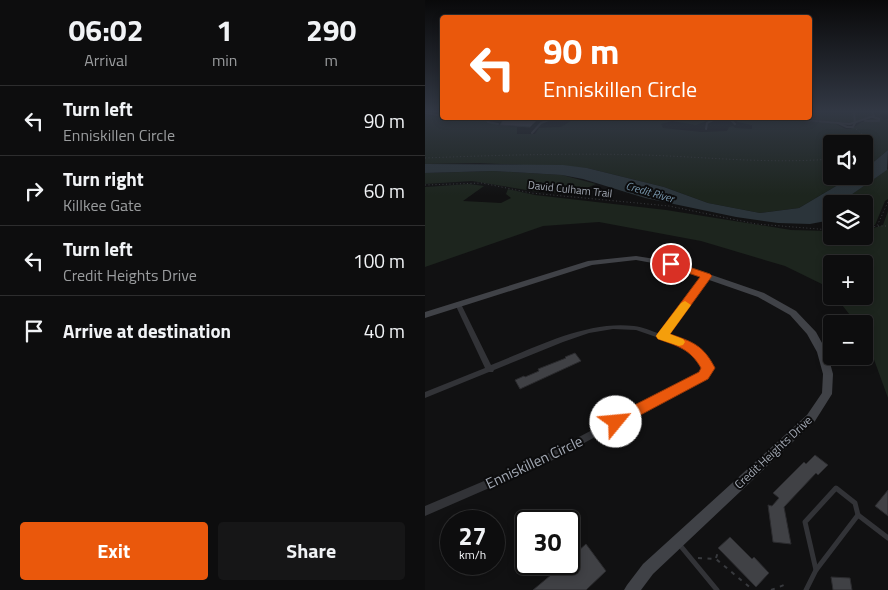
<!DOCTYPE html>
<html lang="en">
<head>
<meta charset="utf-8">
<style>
	body { margin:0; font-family:"Titillium Web",sans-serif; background:#161617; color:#f1f3f6; height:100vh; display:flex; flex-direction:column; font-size:19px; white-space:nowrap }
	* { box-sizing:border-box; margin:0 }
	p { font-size:16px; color:#9a9c9e }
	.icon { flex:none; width:28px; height:28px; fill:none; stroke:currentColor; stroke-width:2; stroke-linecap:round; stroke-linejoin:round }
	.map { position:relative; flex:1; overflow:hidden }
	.sheet { display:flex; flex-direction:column; background:#0d0d0e; width:425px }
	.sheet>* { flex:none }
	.banner { position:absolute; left:15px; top:15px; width:372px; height:105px; border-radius:5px; box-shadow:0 2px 8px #0003,0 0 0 1px #2d2d2e; background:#ea580c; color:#fff; overflow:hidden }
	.fabs { position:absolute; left:398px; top:135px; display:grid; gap:10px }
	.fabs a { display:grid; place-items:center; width:50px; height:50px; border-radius:5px; background:#0d0d0e; box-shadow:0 2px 8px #0003,0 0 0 1px #2d2d2e; font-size:25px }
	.speed { position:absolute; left:15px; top:510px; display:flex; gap:10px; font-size:25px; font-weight:700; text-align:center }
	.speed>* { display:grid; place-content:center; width:65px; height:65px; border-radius:50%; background:#0d0d0e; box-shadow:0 2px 8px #0003,0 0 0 1px #2d2d2e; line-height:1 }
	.speed small { font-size:12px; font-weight:400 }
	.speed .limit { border:2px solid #111; border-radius:8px; background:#fff; color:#111 }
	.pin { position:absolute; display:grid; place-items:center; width:42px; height:42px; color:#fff; margin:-21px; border:2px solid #fff; border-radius:50%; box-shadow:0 1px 5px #0007 }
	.me { position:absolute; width:55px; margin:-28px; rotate:62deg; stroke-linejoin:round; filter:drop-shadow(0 0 4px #0008) }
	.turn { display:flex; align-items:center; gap:18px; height:105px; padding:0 20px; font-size:22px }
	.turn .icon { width:65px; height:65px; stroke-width:2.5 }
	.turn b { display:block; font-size:35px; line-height:42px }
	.eta { display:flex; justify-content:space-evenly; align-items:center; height:85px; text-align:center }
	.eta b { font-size:30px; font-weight:700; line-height:35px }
	.cta { display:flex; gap:10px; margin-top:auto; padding:10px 20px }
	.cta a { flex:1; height:58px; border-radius:5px; background:#ea580c; color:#fff; font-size:20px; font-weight:700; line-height:58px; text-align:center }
	.cta a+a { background:#161617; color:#f1f3f6 }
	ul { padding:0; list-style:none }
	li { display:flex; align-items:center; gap:15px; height:70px; padding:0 20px; border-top:1px solid #2d2d2e }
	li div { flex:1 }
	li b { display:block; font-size:19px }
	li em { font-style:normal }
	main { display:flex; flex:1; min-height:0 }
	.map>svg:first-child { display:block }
	.green { fill:#1d251e }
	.water { fill:#2b343a }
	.building { fill:#404145; stroke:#2b2b2e }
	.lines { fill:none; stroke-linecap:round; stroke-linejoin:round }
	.path-far1 { stroke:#383a3e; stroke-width:1; stroke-dasharray:1 2.5; stroke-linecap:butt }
	.path { stroke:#383a3e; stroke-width:2; stroke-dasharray:4 5.5; stroke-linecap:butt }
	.lane-far1 { stroke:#323337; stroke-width:2 }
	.lane { stroke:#323337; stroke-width:5 }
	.street { fill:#323337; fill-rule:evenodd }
	.secondary { fill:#404247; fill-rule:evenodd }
	.route { fill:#ea580c; stroke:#983908 }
	.slow { fill:#f59e0b }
	.labels { text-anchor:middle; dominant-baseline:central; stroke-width:4; stroke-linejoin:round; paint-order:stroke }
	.far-street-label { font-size:11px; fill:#a2a8b3; stroke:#0c0c0d }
	.far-water-label { font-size:11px; font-style:italic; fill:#7998ae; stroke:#0c0c0d }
	.street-label { font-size:12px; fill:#a2a8b3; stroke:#0c0c0d }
	.near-street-label { font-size:15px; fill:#a2a8b3; stroke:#0c0c0d }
</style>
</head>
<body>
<main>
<section class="sheet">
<div class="eta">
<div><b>06:02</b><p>Arrival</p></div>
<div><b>1</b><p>min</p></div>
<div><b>290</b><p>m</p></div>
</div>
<ul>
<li><svg class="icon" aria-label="left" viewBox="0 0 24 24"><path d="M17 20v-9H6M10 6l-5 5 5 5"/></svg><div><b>Turn left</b><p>Enniskillen Circle</p></div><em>90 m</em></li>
<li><svg class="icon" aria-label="right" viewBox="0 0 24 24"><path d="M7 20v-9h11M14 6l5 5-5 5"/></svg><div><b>Turn right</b><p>Killkee Gate</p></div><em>60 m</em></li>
<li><svg class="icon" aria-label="left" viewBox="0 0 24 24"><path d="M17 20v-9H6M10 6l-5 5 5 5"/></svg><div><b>Turn left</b><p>Credit Heights Drive</p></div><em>100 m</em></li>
<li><svg class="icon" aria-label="arrive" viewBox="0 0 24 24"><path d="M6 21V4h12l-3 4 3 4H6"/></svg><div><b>Arrive at destination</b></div><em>40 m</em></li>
</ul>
<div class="cta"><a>Exit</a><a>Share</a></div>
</section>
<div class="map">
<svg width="463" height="590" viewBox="0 0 463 590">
	<rect width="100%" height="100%" fill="#111112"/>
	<g class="green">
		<path d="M 385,112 L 463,112 L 463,115 L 457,112 L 455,115 L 459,120 L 463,119 L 463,150 L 439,170 L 439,144 L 406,144 L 406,176 L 428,176 L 374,208 L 335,213 L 283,203 L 239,187 L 162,168 L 54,163 L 0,164 L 0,115 L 36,119 L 55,119 L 72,125 L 92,127 L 92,134 L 110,134 L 114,128 L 136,127 L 151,118 L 290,118 L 271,125 L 247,121 L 236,124 L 238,128 L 277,132 L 302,131 L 304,127 L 308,126 L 310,128 L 327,129 L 327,125 L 312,122 L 311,118 C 345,118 375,119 408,123 C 413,124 417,128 421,129 C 431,130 433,121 442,121 L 440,120 L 451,118 L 450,113 L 447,113 L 447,116 L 427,123 L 365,118 L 385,118 Z"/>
		<path d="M 463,169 L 463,199 L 460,201 L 450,225 L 439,226 L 439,204 L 413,204 Z"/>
		<path d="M 68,171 L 137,175 L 171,184 L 150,193 L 113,192 L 47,181 L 0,184 L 0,173 Z"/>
		<path d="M 44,184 L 59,186 L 38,201 L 76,203 L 86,198 L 81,194 L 83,189 L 110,195 L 241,210 L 366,230 L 406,231 L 406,236 L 439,236 L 439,231 L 458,225 L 463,211 L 463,398 L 439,332 L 439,324 L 432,324 L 410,296 L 439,296 L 439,264 L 406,264 L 406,291 L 403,287 L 360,266 L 276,241 L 174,222 L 118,226 L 0,267 L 0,187 Z"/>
	</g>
	<path class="water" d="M 463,150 L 462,170 L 413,204 L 406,204 L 406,209 L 400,214 L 405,217 L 406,220 L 385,224 L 353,223 L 311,217 L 220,198 L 158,179 L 137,175 L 68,171 L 0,173 L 0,164 L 138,165 L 162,168 L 239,187 L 283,203 L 335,213 L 374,208 L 428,176 L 439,176 L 439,170 Z"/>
	<g class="building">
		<path d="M 83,118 L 102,118 L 112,120 L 105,127 L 75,125 L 78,120 Z"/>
		<path d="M 150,353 L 156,361 L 95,389 L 90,380 L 99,376 L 100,377 L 114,371 L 113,369 L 141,358 L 140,357 Z"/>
		<path d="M 390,455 L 403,465 L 393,475 L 391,473 L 359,507 L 366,544 L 348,542 L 343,505 L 347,506 L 354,498 L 348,493 L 379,462 L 381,464 Z"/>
		<path d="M 463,490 L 463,516 L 450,506 Z"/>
		<path d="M 305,537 L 327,559 L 329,557 L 344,573 L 331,587 L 293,548 Z"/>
		<path d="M 161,544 L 181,571 L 161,590 L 108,590 L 139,564 L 144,564 L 144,559 Z"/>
		<path d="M 406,577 L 425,578 L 427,590 L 408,590 Z"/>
	</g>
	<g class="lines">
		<g class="path-far1">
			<path d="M 87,119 L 91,118"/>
			<path d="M 431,129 L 441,137 L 444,145 L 439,150"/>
			<path d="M 0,158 C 74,155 147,153 220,155 C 282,157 344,164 406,159"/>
			<path d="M 0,185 L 57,183 L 106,193 L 244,206 L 331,224 L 406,230"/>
			<path d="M 453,226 L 463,226"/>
			<path d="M 439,229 L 452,226 L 463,202"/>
		</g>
		<g class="path">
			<path d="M 273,558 L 291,559 L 328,590"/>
			<path d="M 291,558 L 293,552"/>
			<path d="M 346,590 L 359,585"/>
		</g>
		<g class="lane-far1">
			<path d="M 60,118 L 63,122 L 73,124"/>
			<path d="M 114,118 L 148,118"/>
			<path d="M 304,118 L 310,124"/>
			<path d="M 356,118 L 425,124 L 449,116 L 447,112"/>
			<path d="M 440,121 L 454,121 L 454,119 L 448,117"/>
			<path d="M 413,123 L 422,127 L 428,127 L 430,123 L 429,112"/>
			<path d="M 281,129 L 282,123 L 292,118"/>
			<path d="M 107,133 L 116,123 L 126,119"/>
		</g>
		<g class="lane">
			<path d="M 254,544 L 292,590"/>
			<path d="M 391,570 L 380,522 L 411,488 L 430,503 L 433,515"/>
			<path d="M 381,590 L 391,570 L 433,515 L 463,538"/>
		</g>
		<g class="street">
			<path d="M 0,112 L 18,115 L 18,117 L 0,114 Z"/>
			<path d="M 27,118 L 57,118 L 55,119 L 29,119 Z"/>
			<path d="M 282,274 L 285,276 L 241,335 L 264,343 L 277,350 L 287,368 L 281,377 L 124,462 L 0,516 L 0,506 L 118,456 L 275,373 L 279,368 L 271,354 L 260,347 L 211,330 L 188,329 L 164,333 L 138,342 L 69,370 L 68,372 L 64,372 L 0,398 L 0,392 L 60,368 L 30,304 L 31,303 L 33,302 L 36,304 L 66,365 C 109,348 162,320 209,326 C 218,327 227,331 235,334 L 280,275 Z"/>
		</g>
		<path class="secondary" d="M 211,256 L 249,262 L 339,293 L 371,311 L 391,332 L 402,352 L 408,374 L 407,394 L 390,421 L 228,574 L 216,590 L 199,590 L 202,585 L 218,564 L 382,415 L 397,393 L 398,374 L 392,352 L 382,334 L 365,315 L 333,297 L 244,266 L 211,260 L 167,265 L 0,318 L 0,312 L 163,261 Z"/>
	</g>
	<linearGradient id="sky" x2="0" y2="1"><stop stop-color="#09090a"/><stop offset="0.57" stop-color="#323844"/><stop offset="1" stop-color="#323844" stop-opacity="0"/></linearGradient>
	<rect width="463" height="195" fill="url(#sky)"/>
	<path class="route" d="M 246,261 L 285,274 L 287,276 L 245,334 C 268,342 278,345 290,368 L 283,379 L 191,428 L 186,426 L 183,422 L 186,417 L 274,372 L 276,368 C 265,349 253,346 233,339 L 231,336 L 275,277 L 242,266 L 240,264 L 242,262 Z"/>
	<path class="slow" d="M 260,301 L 266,305 L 245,334 L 258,339 L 260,342 L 258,345 L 254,346 L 233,339 L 231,336 L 233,333 L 256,303 Z"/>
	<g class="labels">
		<g class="far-street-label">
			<text transform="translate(145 189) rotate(6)">David Culham Trail</text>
		</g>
		<g class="far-water-label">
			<text transform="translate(225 192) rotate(16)">Credit River</text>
		</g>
		<g class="street-label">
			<text transform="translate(348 452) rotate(-43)">Credit Heights Drive</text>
		</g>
		<g class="near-street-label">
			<text transform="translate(109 462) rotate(-25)">Enniskillen Circle</text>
		</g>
	</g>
</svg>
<div class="fabs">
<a><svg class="icon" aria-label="sound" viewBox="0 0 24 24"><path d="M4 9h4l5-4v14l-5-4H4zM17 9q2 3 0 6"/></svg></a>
<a><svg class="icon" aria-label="layers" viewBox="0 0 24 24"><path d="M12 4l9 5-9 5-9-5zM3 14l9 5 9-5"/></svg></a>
<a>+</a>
<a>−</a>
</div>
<div class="speed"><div>27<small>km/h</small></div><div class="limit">30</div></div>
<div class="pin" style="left:246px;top:264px;background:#d93025"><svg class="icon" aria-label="arrive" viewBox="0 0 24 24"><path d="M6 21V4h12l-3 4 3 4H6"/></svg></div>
<svg class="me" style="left:191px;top:422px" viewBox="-20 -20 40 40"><circle r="19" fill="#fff"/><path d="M0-13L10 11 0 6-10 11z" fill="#ea580c"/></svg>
<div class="banner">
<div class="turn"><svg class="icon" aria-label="left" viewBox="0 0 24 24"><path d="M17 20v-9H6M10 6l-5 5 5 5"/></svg><div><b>90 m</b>Enniskillen Circle</div></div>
</div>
</div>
</main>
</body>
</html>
